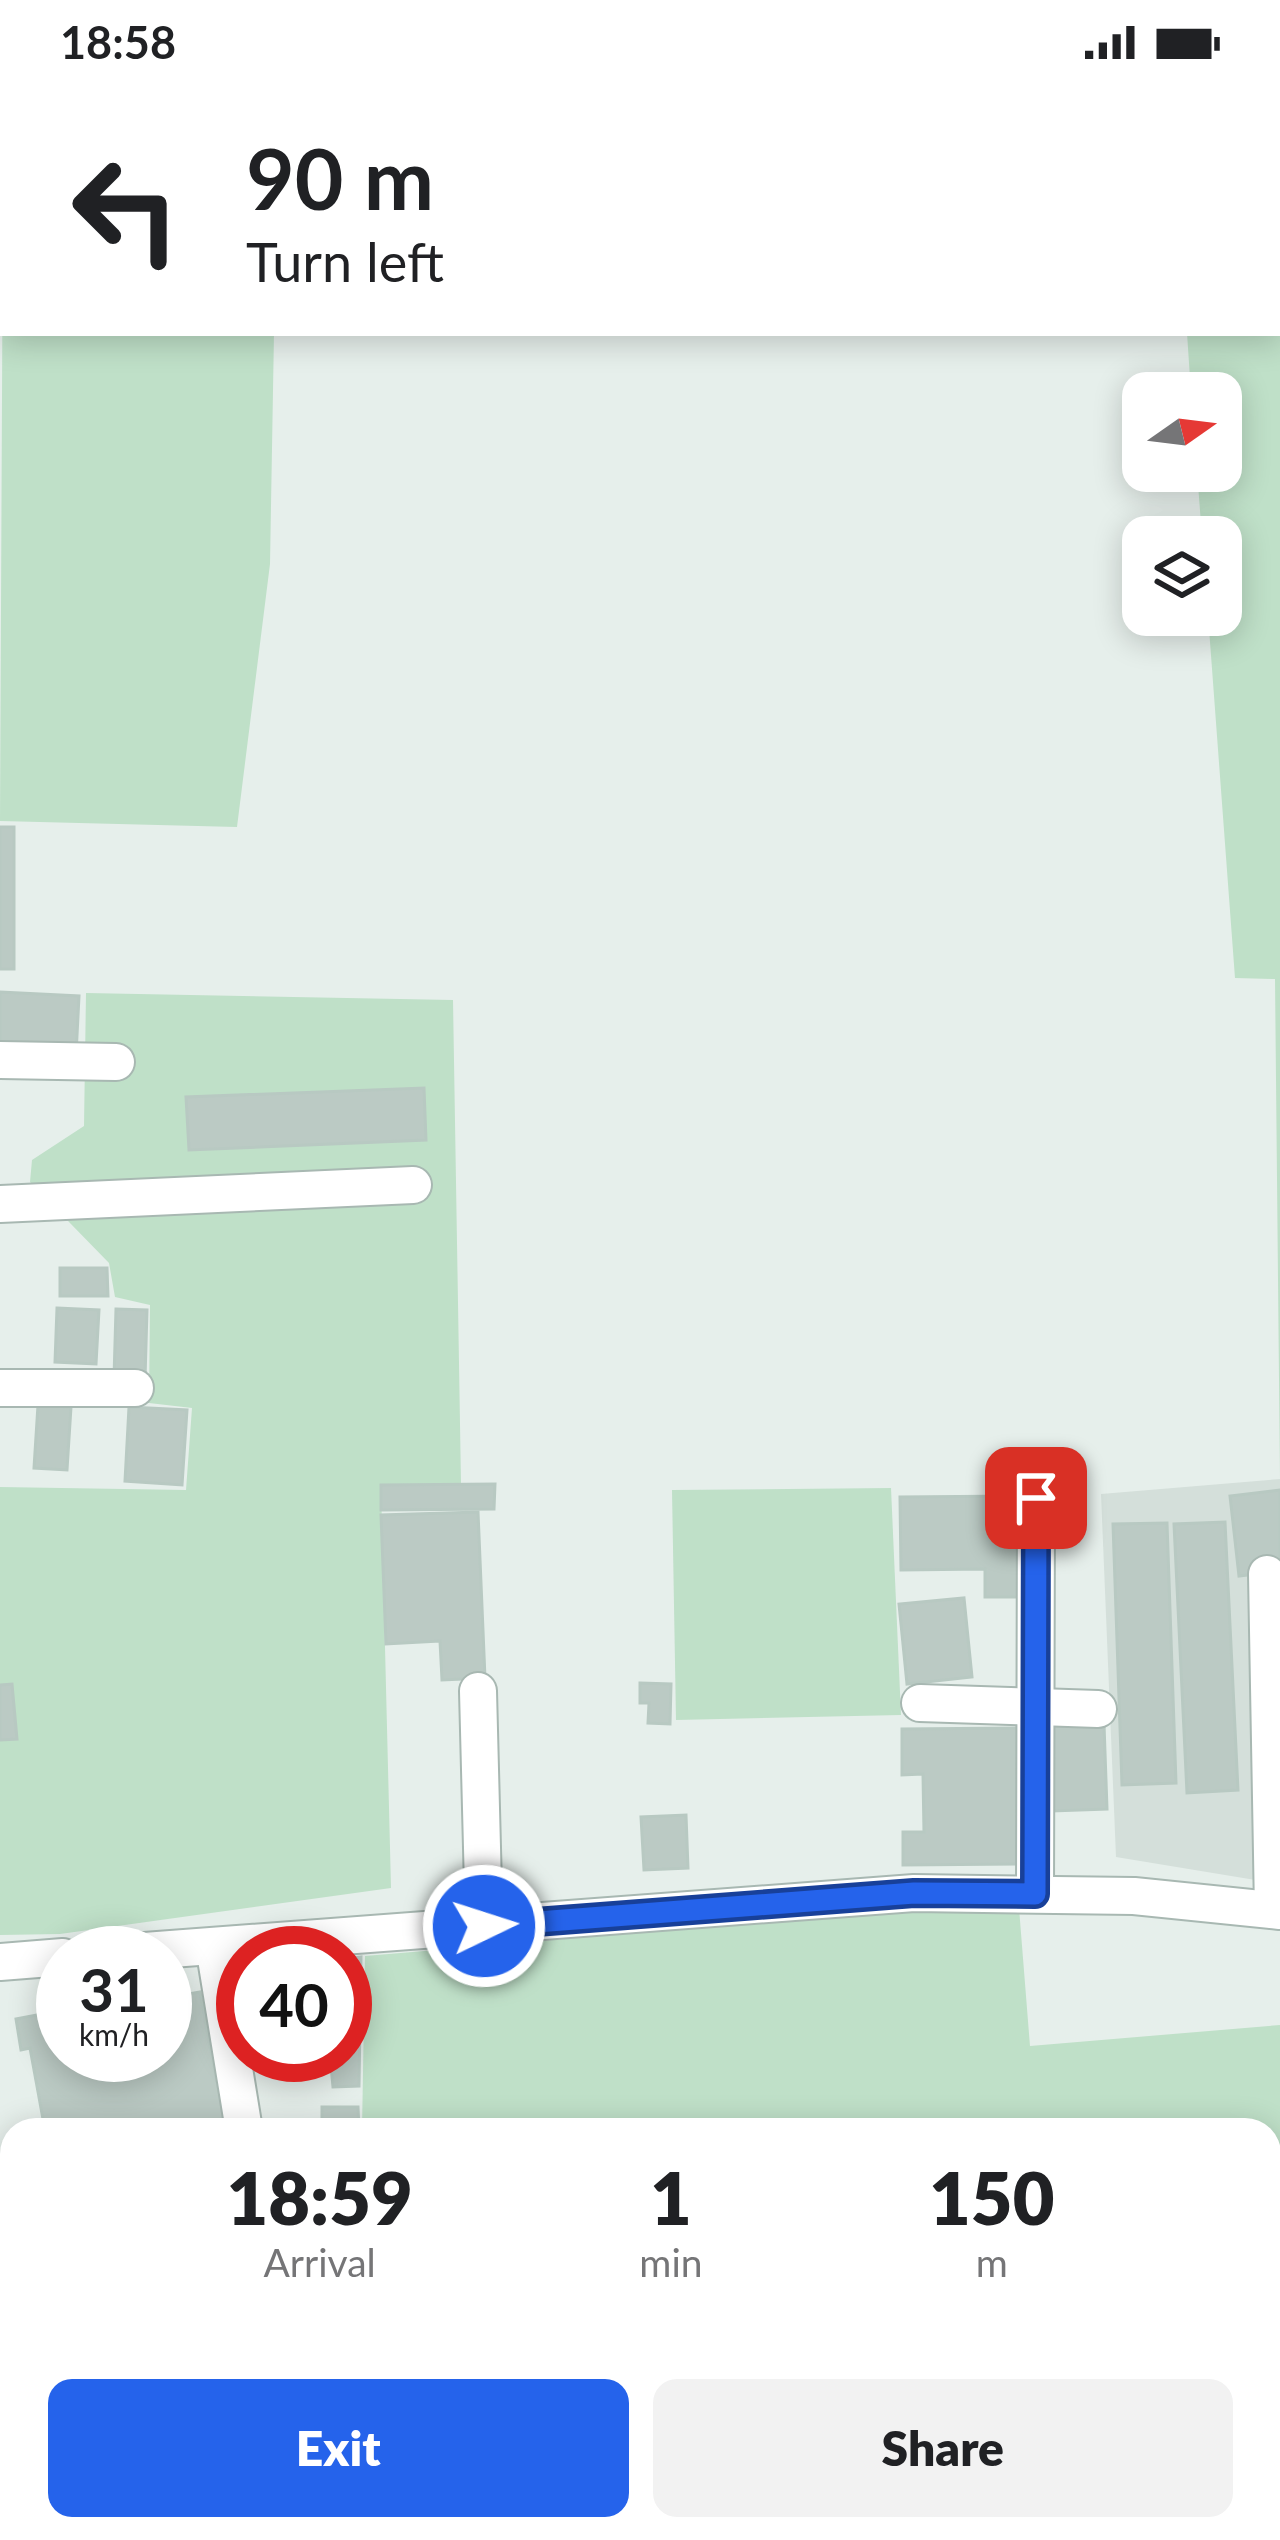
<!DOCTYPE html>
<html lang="en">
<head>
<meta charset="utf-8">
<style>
	body { margin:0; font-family:Lato,sans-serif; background:#f2f2f2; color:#202124; height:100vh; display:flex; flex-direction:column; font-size:45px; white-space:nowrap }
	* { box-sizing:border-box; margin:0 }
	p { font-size:39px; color:#757577 }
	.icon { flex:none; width:66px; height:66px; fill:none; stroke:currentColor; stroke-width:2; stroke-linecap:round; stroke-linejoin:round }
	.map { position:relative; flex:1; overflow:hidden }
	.side { position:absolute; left:0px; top:2034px; width:1281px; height:423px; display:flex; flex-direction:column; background:#fff; border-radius:36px 36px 0 0; box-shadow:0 6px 30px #0003 }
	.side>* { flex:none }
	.banner { position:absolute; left:0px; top:0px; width:1281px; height:252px; box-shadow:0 6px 30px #0003; background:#fff; color:#202124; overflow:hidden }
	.needle { width:78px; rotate:76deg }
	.fabs { position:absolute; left:1122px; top:288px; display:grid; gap:24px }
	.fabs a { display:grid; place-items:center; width:120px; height:120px; border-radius:24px; background:#fff; box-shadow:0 6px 30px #0003; font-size:60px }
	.speed { position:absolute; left:36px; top:1842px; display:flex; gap:24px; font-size:60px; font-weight:700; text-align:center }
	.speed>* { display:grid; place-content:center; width:156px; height:156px; border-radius:50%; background:#fff; box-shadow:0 6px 30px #0003; line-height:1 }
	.speed small { font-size:30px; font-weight:400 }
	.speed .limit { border:18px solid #d22; background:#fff; color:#111 }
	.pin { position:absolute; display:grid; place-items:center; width:102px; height:102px; color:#fff; margin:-51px; border-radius:24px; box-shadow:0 6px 18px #0006 }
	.me { position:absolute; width:132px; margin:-66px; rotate:86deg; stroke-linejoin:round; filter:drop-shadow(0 0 9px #0008) }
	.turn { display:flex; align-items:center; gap:42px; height:252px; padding:0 48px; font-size:54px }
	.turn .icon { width:156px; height:156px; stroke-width:2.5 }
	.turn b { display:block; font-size:84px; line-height:102px }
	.eta { display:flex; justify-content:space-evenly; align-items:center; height:204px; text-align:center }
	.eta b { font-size:72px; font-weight:800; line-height:84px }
	.cta { display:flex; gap:24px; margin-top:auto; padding:24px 48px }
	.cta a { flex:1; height:138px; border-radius:24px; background:#2563eb; color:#fff; font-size:48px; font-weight:800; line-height:138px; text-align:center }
	.cta a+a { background:#f2f2f2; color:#202124 }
	.status { display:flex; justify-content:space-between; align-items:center; height:84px; padding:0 60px; background:#fff; direction:ltr }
	.status svg { height:33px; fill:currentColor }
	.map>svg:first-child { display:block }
	.built { fill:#d4dfda }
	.green { fill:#bfe0c8 }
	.building { fill:#bbcac4; stroke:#b8c9c2; stroke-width:3 }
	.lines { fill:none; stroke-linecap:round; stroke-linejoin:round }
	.minor-casing { stroke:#a8b8b2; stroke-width:40 }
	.minor { stroke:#fff; stroke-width:36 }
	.route-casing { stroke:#184099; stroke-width:30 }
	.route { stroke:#2563eb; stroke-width:21 }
</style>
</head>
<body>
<div class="status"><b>18:58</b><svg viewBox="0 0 49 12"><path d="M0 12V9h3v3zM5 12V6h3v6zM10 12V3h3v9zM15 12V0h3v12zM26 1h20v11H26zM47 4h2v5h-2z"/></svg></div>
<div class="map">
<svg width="1280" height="2456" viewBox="0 0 1280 2456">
	<rect width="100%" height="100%" fill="#e6efeb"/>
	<path class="built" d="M 1280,1395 L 1280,1800 L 1116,1773 L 1101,1410 Z"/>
	<g class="green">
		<path d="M 1280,15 L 1280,1395 L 1275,895 L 1235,894 L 1208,531 L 1221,531 L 1221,453 L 1202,453 L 1197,387 L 1221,387 L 1221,309 L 1191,309 L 1187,249 L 1278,249 Z"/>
		<path d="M 3,103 L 3,249 L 274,249 L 270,480 L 237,743 L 0,737 Z"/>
		<path d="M 86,909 L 453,916 L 461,1400 L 381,1402 L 391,1804 L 60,1850 L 0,1851 L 0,1403 L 186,1406 L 192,1324 L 149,1319 L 150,1221 L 115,1213 L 109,1179 L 30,1098 L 32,1076 L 84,1042 Z"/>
		<path d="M 891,1404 L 901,1631 L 676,1636 L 672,1406 Z"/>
		<path d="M 1019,1824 L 1030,1962 L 1280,1941 L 1280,2456 L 785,2456 L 783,2445 L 1269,2445 L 1269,2046 L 362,2046 L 365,1872 L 822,1833 Z"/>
	</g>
	<g class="building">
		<rect x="0" y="743" width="14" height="142"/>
		<path d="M 0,908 L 79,912 L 76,971 L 0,967 Z"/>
		<path d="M 424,1004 L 426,1056 L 189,1066 L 186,1013 Z"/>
		<path d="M 60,1184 L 107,1184 L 108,1212 L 60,1212 Z"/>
		<path d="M 57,1224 L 99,1226 L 96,1280 L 55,1278 Z"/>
		<path d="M 116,1225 L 147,1226 L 145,1295 L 114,1294 Z"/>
		<path d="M 38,1321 L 71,1323 L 67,1386 L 34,1384 Z"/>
		<path d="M 129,1323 L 187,1326 L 182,1401 L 125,1397 Z"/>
		<path d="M 495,1400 L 494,1425 L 381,1426 L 381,1401 Z"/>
		<path d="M 1280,1406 L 1280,1487 L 1239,1492 L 1230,1412 Z"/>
		<path d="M 1020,1412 L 1021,1513 L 985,1513 L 985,1485 L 901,1486 L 900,1413 Z"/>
		<path d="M 478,1428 L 485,1594 L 442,1596 L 440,1557 L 386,1560 L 381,1431 Z"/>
		<path d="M 1225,1438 L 1238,1706 L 1187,1709 L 1174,1440 Z"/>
		<path d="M 1167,1439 L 1176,1699 L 1122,1701 L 1113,1440 Z"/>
		<path d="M 964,1514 L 972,1593 L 907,1600 L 899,1520 Z"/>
		<path d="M 640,1599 L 671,1600 L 670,1640 L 648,1639 L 649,1619 L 640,1619 Z"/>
		<path d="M 12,1600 L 17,1655 L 0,1656 L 0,1601 Z"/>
		<path d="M 1104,1640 L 1107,1725 L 1052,1727 L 1048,1642 Z"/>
		<path d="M 1023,1644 L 1024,1780 L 903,1781 L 903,1748 L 924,1748 L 923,1690 L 902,1691 L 902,1645 Z"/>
		<path d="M 686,1731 L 688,1784 L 644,1786 L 641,1733 Z"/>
		<path d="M 361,1873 L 359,2002 L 333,2003 L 330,1971 L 345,1971 L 345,1875 Z"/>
		<path d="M 200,1908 L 226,2046 L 45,2046 L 30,1964 L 21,1966 L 16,1935 L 63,1926 L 63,1971 L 165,1971 L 165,1914 Z"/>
		<path d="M 322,2023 L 358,2023 L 359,2046 L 322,2039 Z"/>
	</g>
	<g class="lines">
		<defs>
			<g id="minor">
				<path d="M 191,3 L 193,0"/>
				<path d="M 0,52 L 3,52"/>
				<path d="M 0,976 L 116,978"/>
				<path d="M 0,1120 L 413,1101"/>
				<path d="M 0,1304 L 135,1304"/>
				<path d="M 1267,1490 L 1273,1826"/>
				<path d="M 478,1607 L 484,1842"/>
				<path d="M 920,1619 L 1098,1625"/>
				<path d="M 1035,1810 L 1036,1414"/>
				<path d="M 214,1862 L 244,2046"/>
				<path d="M 118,1869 L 914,1809 L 1134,1812 L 1280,1827"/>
				<path d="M 0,1878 L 63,1873"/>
			</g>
		</defs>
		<use href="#minor" class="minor-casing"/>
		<use href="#minor" class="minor"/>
	</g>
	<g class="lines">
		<defs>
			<path id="route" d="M 484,1842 L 914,1809 L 1035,1810 L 1036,1414"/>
		</defs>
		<use href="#route" class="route-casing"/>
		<use href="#route" class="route"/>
	</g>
</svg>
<div class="fabs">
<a><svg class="needle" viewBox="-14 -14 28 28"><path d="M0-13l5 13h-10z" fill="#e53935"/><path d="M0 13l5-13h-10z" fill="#757577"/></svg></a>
<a><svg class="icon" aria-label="layers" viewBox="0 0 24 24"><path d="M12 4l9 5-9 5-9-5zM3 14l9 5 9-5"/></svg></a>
</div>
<div class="speed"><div>31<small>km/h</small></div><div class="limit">40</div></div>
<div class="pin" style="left:1036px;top:1414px;background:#d93025"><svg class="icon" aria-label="arrive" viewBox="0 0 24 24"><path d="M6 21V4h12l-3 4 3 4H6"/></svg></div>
<svg class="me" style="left:484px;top:1842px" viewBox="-20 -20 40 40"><circle r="17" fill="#2563eb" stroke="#fff" stroke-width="3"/><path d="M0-11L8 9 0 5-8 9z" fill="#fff"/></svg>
<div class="banner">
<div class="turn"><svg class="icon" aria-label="left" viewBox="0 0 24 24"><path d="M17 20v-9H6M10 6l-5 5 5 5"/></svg><div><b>90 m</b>Turn left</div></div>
</div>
<section class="side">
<div class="eta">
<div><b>18:59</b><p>Arrival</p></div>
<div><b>1</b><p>min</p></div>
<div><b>150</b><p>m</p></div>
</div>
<div class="cta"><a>Exit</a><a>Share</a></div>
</section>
</div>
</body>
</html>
